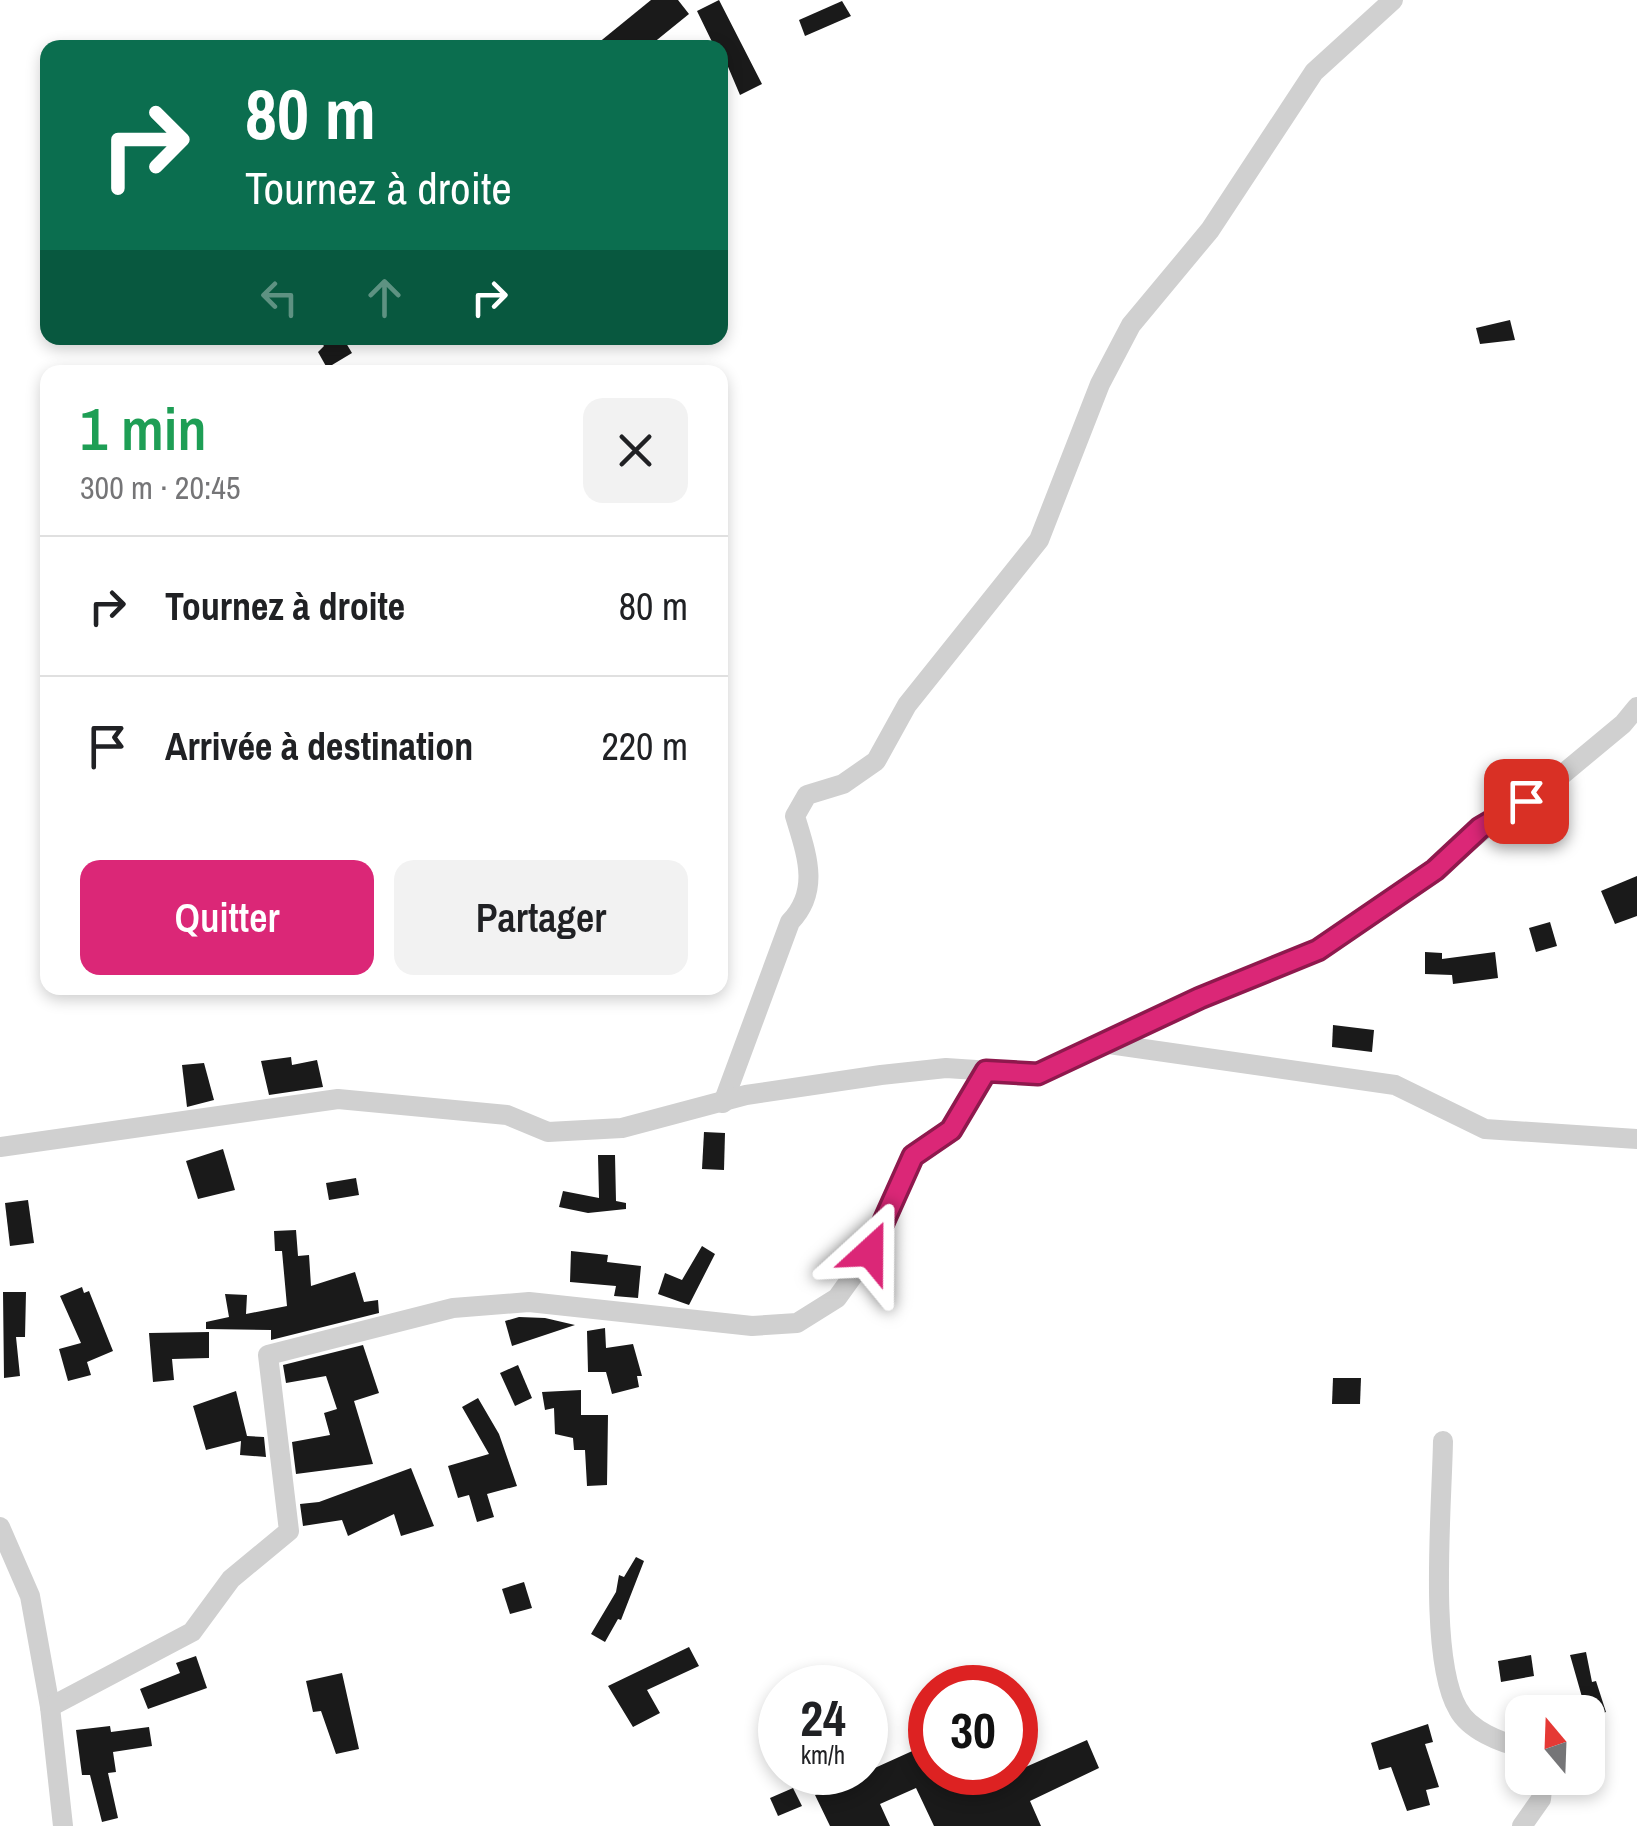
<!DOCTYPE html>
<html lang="fr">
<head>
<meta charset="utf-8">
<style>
	body { margin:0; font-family:"Archivo Narrow",sans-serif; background:#f2f2f2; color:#202124; height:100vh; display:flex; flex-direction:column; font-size:38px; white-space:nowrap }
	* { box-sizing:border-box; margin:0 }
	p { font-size:32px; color:#757577 }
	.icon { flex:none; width:55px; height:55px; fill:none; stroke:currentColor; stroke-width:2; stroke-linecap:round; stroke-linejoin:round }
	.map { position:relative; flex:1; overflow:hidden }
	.details { position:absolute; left:40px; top:365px; width:688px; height:630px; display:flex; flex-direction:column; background:#fff; border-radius:20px; box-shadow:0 5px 15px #0003 }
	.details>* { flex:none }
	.guide { position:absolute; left:40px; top:40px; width:688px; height:305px; border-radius:20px; box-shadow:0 5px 15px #0003; background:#0b6e4f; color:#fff; overflow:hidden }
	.needle { width:65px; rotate:341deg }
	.fabs { position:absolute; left:1505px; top:1695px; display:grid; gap:20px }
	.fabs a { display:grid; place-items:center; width:100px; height:100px; border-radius:20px; background:#fff; box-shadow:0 5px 15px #0003; font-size:50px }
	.speed { position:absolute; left:758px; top:1665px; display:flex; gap:20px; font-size:50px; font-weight:700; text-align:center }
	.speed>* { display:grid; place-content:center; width:130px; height:130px; border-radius:50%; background:#fff; box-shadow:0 5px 15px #0003; line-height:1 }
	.speed small { font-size:25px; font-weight:400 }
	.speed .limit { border:15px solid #d22; background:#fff; color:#111 }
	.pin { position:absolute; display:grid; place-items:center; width:85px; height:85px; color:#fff; margin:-42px; border-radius:20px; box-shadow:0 5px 15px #0006 }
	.me { position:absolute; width:110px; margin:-55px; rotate:24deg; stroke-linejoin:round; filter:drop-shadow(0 0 8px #0008) }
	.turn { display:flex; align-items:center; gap:35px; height:210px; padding:0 40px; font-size:45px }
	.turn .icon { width:130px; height:130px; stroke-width:2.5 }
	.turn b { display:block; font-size:70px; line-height:85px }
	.lanes { display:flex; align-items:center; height:95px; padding:0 40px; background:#0003; justify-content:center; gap:50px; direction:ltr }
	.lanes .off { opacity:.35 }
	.round { display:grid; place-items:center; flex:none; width:105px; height:105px; border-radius:20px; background:#f2f2f2 }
	.summary { display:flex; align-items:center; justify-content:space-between; height:170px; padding:0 40px }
	h1 { font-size:60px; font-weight:600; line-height:75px; color:#1e9e55 }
	.primary-button { display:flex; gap:20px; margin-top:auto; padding:20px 40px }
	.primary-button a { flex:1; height:115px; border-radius:20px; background:#db2777; color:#fff; font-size:40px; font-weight:600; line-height:115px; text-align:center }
	.primary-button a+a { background:#f2f2f2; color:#202124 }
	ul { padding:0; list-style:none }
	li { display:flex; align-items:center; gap:30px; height:140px; padding:0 40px; border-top:2px solid #e0e0e0 }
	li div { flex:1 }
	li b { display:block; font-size:38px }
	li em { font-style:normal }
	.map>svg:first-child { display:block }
	.building { fill:#1a1a1a }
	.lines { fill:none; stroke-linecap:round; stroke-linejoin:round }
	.minor { stroke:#d0d0d0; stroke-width:20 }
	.route-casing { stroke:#8e194d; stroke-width:25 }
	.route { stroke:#db2777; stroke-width:18 }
</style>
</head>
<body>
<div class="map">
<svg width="1637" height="1826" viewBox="0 0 1637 1826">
	<rect width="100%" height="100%" fill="#fff"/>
	<g class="building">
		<path d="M 651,0 L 678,0 L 689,14 L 647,48 L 592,48 Z"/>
		<path d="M 719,0 L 762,84 L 740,95 L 720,48 L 715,48 L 697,11 Z"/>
		<path d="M 842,1 L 851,16 L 805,36 L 799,20 Z"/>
		<path d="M 1510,320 L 1515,340 L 1480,344 L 1476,328 Z"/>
		<path d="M 318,338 L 343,338 L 352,353 L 327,368 L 318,352 L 324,346 Z"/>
		<path d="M 1637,876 L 1637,916 L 1615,924 L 1601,891 Z"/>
		<path d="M 1550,922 L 1557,946 L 1536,952 L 1529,928 Z"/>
		<path d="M 1425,952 L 1442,953 L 1442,959 L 1495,952 L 1498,978 L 1453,984 L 1452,975 L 1425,974 Z"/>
		<path d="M 1333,1025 L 1374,1030 L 1372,1052 L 1332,1047 Z"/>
		<path d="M 291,1057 L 292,1065 L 317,1060 L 323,1087 L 269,1095 L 261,1061 Z"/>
		<path d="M 204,1063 L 214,1100 L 187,1107 L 182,1065 Z"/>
		<path d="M 704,1132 L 725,1133 L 724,1170 L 702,1169 Z"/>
		<path d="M 223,1149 L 235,1190 L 198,1199 L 186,1161 Z"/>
		<path d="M 598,1155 L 615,1155 L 616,1201 L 626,1203 L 626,1209 L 588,1213 L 559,1207 L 563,1191 L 599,1198 Z"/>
		<path d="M 356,1178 L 359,1195 L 329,1200 L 326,1183 Z"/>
		<path d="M 28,1200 L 34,1243 L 10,1246 L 5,1203 Z"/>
		<path d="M 296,1230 L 298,1256 L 309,1255 L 311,1286 L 355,1272 L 364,1302 L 378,1300 L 379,1313 L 271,1340 L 271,1330 L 206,1329 L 206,1322 L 229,1317 L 225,1294 L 247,1295 L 246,1314 L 287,1306 L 282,1251 L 275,1251 L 274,1231 Z"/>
		<path d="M 702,1246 L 715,1254 L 689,1305 L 658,1294 L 665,1273 L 682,1280 Z"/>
		<path d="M 571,1251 L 608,1255 L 607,1262 L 641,1266 L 638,1298 L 614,1296 L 616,1286 L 570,1282 Z"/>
		<path d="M 82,1287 L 84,1293 L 89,1291 L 113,1351 L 87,1362 L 91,1375 L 68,1381 L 59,1349 L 81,1343 L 60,1296 Z"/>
		<path d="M 3,1292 L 26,1292 L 25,1337 L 16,1337 L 20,1376 L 4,1378 Z"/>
		<path d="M 519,1317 L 545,1318 L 575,1325 L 512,1346 L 505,1321 Z"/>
		<path d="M 605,1328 L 606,1348 L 633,1344 L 642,1376 L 637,1376 L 639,1387 L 612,1394 L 606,1372 L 588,1372 L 587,1331 Z"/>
		<path d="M 209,1332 L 209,1358 L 172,1359 L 174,1380 L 153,1382 L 149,1333 Z"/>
		<path d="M 363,1345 L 379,1393 L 354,1401 L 373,1464 L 296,1474 L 292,1442 L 330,1435 L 324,1413 L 337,1409 L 326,1376 L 286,1383 L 283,1365 Z"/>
		<path d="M 518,1365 L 532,1398 L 515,1406 L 500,1373 Z"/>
		<path d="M 1333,1378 L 1361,1378 L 1360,1404 L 1332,1404 Z"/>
		<path d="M 581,1390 L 581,1415 L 608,1415 L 607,1485 L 587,1486 L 585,1450 L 574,1450 L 573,1438 L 555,1434 L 554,1408 L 545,1410 L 542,1392 Z"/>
		<path d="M 236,1391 L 247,1436 L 264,1437 L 266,1457 L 240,1455 L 241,1441 L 206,1450 L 193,1406 Z"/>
		<path d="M 478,1398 L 499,1434 L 517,1486 L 487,1494 L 494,1517 L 477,1522 L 469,1495 L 458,1498 L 448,1466 L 489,1454 L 462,1407 Z"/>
		<path d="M 411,1468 L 434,1526 L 401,1536 L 394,1514 L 348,1536 L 342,1520 L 303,1526 L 300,1504 L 319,1502 Z"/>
		<path d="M 636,1557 L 644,1561 L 621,1620 L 618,1619 L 605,1642 L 591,1634 L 616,1592 L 619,1575 L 624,1577 Z"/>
		<path d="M 524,1582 L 532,1608 L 510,1614 L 502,1589 Z"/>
		<path d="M 689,1647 L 699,1666 L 647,1690 L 660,1713 L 633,1727 L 608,1686 Z"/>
		<path d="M 1586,1652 L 1592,1682 L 1596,1681 L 1606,1712 L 1588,1718 L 1570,1655 Z"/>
		<path d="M 1531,1655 L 1534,1676 L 1501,1682 L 1498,1661 Z"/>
		<path d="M 196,1656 L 207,1688 L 148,1709 L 140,1689 L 180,1673 L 176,1663 Z"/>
		<path d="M 342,1673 L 359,1749 L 336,1754 L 321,1711 L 313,1712 L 306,1681 Z"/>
		<path d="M 1428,1724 L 1433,1742 L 1425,1744 L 1439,1787 L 1426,1790 L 1430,1805 L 1407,1811 L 1391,1767 L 1379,1770 L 1371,1743 Z"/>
		<path d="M 110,1726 L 111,1732 L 149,1727 L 152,1746 L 113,1752 L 116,1772 L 108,1773 L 118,1818 L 102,1822 L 90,1775 L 82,1775 L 76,1730 Z"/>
		<path d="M 1087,1740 L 1099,1768 L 1030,1801 L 1041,1826 L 934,1826 L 916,1788 L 880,1804 L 890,1826 L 830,1826 L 815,1795 L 930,1743 L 930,1772 L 945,1772 L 953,1790 L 974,1780 L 978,1788 Z"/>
		<path d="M 793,1788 L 802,1806 L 778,1816 L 770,1798 Z"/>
	</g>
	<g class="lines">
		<g class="minor">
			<path d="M 1109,1044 L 1395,1085 L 1485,1129 L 1637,1139"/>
			<path d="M 723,1103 L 790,922 C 821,890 806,853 795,816 L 807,795 L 843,784 L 876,761 L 907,705 L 1039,540 L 1100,384 L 1131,325 L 1210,230 L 1314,72 L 1393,0"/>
			<path d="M 0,1147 L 338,1099 L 507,1115 L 548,1132 L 622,1128 L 746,1095 L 881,1075 L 946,1068 L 1038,1074 L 1200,998 L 1318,951 L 1435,870 L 1506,811 L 1545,797 L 1558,778 L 1623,724 L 1637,707"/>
			<path d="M 1443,1441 C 1442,1505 1428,1658 1458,1709 C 1469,1730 1501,1743 1522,1747"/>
			<path d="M 0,1527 L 30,1596 L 50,1707 L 63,1826"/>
			<path d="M 50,1707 L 192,1632 L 231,1579 L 289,1531 L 268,1355 L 453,1308 L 529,1302 L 752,1326 L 797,1323 L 837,1298 L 870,1252 L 913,1156 L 951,1130 L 987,1071"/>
			<path d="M 1522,1826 L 1541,1799 L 1543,1778"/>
		</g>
	</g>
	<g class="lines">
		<defs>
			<path id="route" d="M 870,1252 L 913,1156 L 951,1130 L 986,1071 L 1038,1074 L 1200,998 L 1318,950 L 1435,870 L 1480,828 L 1526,801"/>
		</defs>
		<use href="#route" class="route-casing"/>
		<use href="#route" class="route"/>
	</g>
</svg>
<div class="fabs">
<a><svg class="needle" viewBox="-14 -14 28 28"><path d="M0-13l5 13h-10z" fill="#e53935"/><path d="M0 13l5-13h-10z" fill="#757577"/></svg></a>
</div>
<div class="speed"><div>24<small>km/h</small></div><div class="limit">30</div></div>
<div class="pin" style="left:1526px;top:801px;background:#d93025"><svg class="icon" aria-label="arrive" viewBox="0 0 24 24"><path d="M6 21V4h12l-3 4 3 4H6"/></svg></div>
<svg class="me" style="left:870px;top:1252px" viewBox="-20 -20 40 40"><path d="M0-17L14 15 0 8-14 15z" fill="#db2777" stroke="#fff" stroke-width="4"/></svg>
<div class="guide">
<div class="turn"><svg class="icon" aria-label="right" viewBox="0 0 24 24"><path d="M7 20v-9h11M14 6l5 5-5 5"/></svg><div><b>80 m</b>Tournez à droite</div></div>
<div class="lanes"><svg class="icon off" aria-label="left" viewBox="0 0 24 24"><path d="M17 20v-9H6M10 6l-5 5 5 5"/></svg><svg class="icon off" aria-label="ahead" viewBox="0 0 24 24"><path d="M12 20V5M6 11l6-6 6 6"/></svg><svg class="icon" aria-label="right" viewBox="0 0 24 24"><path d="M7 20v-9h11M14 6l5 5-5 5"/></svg></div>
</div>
<section class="details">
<div class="summary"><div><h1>1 min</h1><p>300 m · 20:45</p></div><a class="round"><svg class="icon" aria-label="close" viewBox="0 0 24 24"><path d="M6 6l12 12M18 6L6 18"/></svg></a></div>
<ul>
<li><svg class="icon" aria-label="right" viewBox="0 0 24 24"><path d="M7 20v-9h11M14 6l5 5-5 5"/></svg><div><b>Tournez à droite</b></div><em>80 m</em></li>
<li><svg class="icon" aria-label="arrive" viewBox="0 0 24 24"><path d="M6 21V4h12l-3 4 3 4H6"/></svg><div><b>Arrivée à destination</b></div><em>220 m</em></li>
</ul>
<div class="primary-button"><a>Quitter</a><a>Partager</a></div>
</section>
</div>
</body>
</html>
